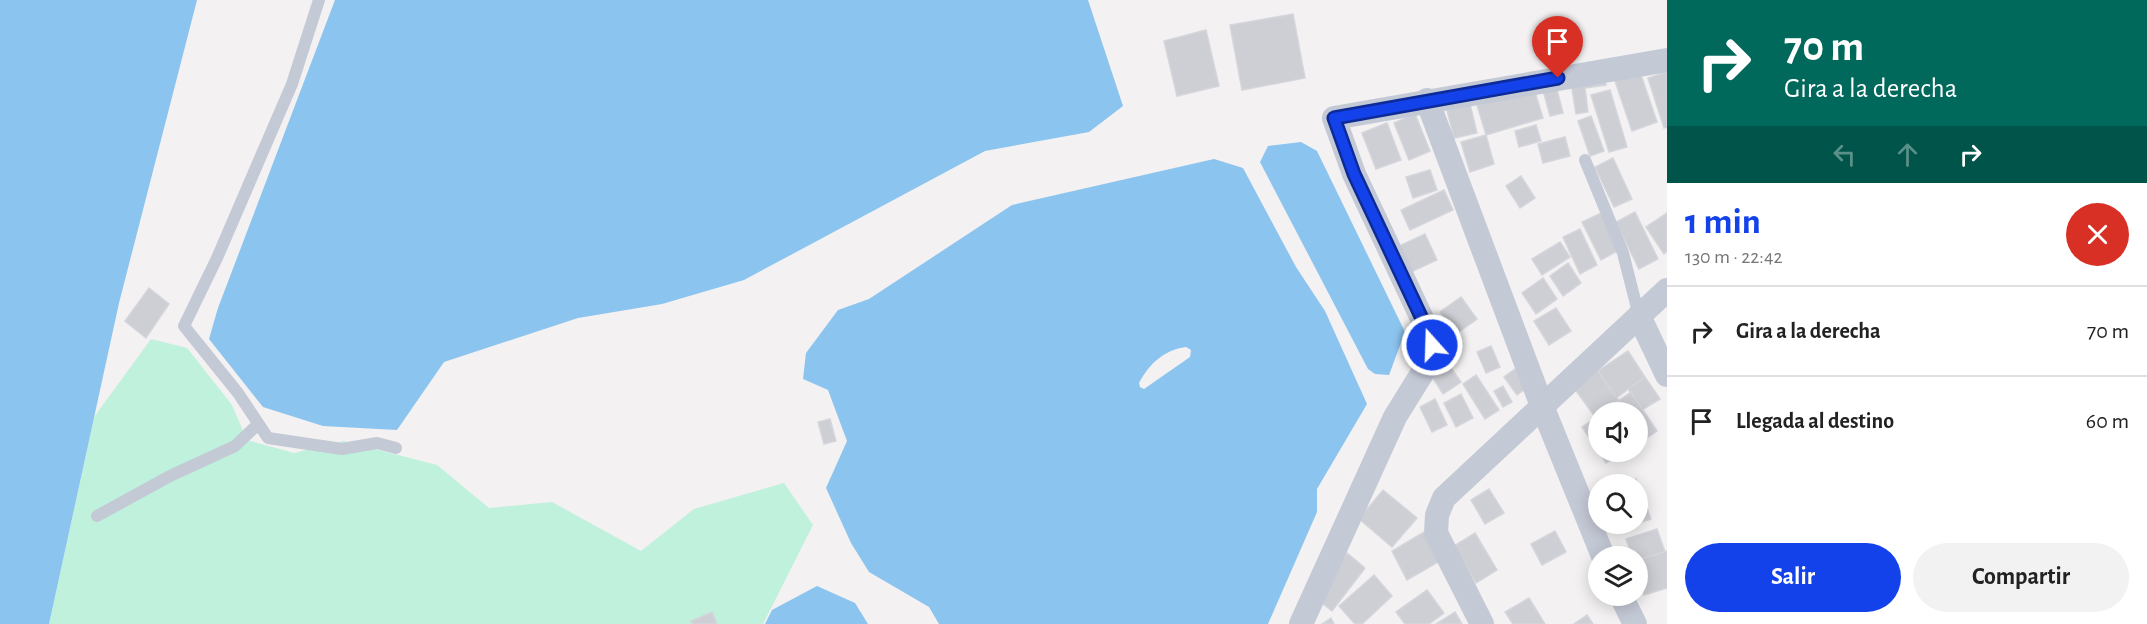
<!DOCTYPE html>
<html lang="es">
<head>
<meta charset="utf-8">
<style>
	body { margin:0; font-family:"Alegreya Sans",sans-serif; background:#f2f2f2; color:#222; height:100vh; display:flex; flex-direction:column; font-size:22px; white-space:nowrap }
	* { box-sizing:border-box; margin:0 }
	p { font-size:20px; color:#767676 }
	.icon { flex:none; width:33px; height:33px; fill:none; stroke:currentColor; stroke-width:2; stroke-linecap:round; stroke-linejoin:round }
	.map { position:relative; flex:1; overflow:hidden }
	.panel { display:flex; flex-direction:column; background:#fff; width:480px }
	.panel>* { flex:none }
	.top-card { background:#00695c; color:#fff; overflow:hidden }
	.tools { position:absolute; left:1588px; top:402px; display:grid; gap:12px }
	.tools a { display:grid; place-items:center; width:60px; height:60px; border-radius:50%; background:#fff; box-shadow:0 3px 15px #0003; font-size:30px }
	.pin { position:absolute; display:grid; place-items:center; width:51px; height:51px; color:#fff; margin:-62px -26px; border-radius:50% 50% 50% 0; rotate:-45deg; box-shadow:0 0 6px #0007 }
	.pin .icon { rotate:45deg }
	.me { position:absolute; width:66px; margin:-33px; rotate:340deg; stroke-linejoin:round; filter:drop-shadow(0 0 4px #0008) }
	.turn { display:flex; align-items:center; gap:21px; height:126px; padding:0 18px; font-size:27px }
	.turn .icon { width:78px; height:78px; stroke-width:2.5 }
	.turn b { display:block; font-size:42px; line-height:51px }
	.lanes { display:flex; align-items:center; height:57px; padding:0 18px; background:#0003; justify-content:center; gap:30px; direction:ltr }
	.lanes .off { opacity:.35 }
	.round { display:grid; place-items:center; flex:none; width:63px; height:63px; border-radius:32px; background:#f2f2f2 }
	.head { display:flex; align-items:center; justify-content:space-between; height:102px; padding:0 18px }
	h1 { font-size:36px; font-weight:600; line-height:45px; color:#1442ea }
	.primary-button { display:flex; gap:12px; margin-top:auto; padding:12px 18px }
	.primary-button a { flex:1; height:69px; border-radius:36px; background:#1442ea; color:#fff; font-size:24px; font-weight:600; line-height:69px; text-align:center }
	.primary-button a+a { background:#f2f2f2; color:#222 }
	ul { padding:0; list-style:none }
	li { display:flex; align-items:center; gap:18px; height:90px; padding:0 18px; border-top:2px solid #e0e0e0 }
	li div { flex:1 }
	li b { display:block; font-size:22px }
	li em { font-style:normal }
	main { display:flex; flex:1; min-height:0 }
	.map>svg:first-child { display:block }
	.green { fill:#bff1dd }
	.water { fill:#8bc4ef; fill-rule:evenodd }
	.building { fill:#cdcfd5; stroke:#d5d5dc; stroke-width:1.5 }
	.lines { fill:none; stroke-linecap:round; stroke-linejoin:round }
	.lane { stroke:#c4c9d6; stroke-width:12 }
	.street { stroke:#c4c9d6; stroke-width:24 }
	.route-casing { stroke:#0d2b98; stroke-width:15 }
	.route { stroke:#1442ea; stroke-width:10 }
</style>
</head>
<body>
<main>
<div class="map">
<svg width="1667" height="624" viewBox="0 0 1667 624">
	<rect width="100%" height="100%" fill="#f3f1f1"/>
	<path class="green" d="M 151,339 L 187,348 L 232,405 L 247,440 L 294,453 L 343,441 L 437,465 L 489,508 L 552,502 L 641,551 L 694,509 L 784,483 L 813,525 L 763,624 L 49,624 L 94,417 Z"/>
	<g class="water">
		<path d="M 0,0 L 197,0 L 119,303 L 49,624 L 0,624 Z"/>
		<path d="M 335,0 L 1088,0 L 1123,106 L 1089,132 L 985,151 L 744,280 L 662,304 L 578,318 L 444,362 L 397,430 L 323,426 L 263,407 L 209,339 L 218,308 Z"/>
		<path d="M 1301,142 L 1317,151 L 1405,332 L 1389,375 L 1375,374 L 1368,369 L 1260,162 L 1268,146 Z"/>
		<path d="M 1214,159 L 1243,168 L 1296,267 L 1325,311 L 1367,404 L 1317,489 L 1317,512 L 1268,624 L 939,624 L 929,607 L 869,572 L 851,543 L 826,488 L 847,441 L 828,390 L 803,379 L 806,353 L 838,310 L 869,299 L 1012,205 ZM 1186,347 L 1191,350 L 1190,357 L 1144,389 L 1140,387 L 1139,383 C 1150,363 1164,350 1186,347 Z"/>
		<path d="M 817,586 L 855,603 L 868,624 L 765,624 L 772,610 Z"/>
	</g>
	<g class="building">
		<path d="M 1293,14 L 1305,78 L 1242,90 L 1230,25 Z"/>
		<path d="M 1206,30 L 1219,86 L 1177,96 L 1164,41 Z"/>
		<path d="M 1604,72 L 1606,85 L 1585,88 L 1588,112 L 1576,114 L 1570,77 Z"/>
		<path d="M 1640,72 L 1657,122 L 1632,131 L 1615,81 Z"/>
		<path d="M 1667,72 L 1667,127 L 1664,128 L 1648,78 Z"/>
		<path d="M 1556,86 L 1563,113 L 1550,116 L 1543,90 Z"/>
		<path d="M 1534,89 L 1543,118 L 1486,135 L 1477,105 Z"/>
		<path d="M 1610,90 L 1627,147 L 1609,152 L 1591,95 Z"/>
		<path d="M 1469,100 L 1477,133 L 1454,138 L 1446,106 Z"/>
		<path d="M 1415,114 L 1430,151 L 1409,160 L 1394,123 Z"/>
		<path d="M 1591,116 L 1604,151 L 1590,156 L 1578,121 Z"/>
		<path d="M 1387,123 L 1401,160 L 1376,169 L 1362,133 Z"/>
		<path d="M 1536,125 L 1541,141 L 1519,147 L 1515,131 Z"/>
		<path d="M 1486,135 L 1494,164 L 1470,172 L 1461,142 Z"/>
		<path d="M 1565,137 L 1570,156 L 1543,163 L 1538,144 Z"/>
		<path d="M 1613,158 L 1632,199 L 1614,207 L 1595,167 Z"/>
		<path d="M 1430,170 L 1437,190 L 1413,198 L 1406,177 Z"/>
		<path d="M 1521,176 L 1535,198 L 1520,208 L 1506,186 Z"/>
		<path d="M 1444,190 L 1453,210 L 1410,230 L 1401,210 Z"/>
		<path d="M 1635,212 L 1658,259 L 1639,269 L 1616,222 Z"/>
		<path d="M 1601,213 L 1619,250 L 1601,260 L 1582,222 Z"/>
		<path d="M 1667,213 L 1667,251 L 1664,254 L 1646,227 Z"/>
		<path d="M 1580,229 L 1597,265 L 1580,274 L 1563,237 Z"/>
		<path d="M 1425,234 L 1437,260 L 1411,272 L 1399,246 Z"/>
		<path d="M 1560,242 L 1570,257 L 1542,275 L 1532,259 Z"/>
		<path d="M 1568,263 L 1581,283 L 1563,296 L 1550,276 Z"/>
		<path d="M 1543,278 L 1557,299 L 1536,314 L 1522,293 Z"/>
		<path d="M 149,288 L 169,304 L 146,338 L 125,321 Z"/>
		<path d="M 1461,297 L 1477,319 L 1456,334 L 1440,312 Z"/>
		<path d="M 1556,308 L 1571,331 L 1549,345 L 1534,321 Z"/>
		<path d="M 1491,346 L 1500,367 L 1486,373 L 1477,352 Z"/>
		<path d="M 1628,351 L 1645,377 L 1616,398 L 1598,371 Z"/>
		<path d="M 1445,359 L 1461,382 L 1443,394 L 1428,370 Z"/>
		<path d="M 1519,366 L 1532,384 L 1517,395 L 1504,377 Z"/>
		<path d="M 1598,371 L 1619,401 L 1595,417 L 1574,388 Z"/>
		<path d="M 1476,375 L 1499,410 L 1485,419 L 1463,384 Z"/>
		<path d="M 1645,377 L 1660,399 L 1642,410 L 1628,389 Z"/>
		<path d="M 1503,386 L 1512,402 L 1503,407 L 1494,391 Z"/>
		<path d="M 1631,392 L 1657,431 L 1638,444 L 1638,412 L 1614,412 L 1610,407 Z"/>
		<path d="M 1461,394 L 1473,418 L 1456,427 L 1444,403 Z"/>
		<path d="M 1435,399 L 1447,425 L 1432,432 L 1420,407 Z"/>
		<path d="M 1599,416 L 1599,452 L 1624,452 L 1606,463 L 1582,427 Z"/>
		<path d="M 830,419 L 836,441 L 824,444 L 818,422 Z"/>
		<path d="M 1636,479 L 1651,519 L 1638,523 L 1638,484 L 1620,484 Z"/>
		<path d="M 1489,489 L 1504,513 L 1485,524 L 1471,500 Z"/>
		<path d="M 1383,490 L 1417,518 L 1392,547 L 1359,519 Z"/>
		<path d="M 1612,524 L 1638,524 L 1615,532 Z"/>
		<path d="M 1657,529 L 1665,552 L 1638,560 L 1638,556 L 1632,556 L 1626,539 Z"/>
		<path d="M 1555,531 L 1566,552 L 1542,565 L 1531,544 Z"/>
		<path d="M 1424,532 L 1440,561 L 1407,580 L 1392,551 Z"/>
		<path d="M 1475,533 L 1497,570 L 1476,583 L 1454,546 Z"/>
		<path d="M 1667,551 L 1667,588 L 1644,595 L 1638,576 L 1638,560 Z"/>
		<path d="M 1347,553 L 1365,568 L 1332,611 L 1314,597 Z"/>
		<path d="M 1374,575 L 1392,596 L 1362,624 L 1355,624 L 1339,606 Z"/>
		<path d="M 1427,590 L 1444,613 L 1429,624 L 1405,624 L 1396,612 Z"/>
		<path d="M 1529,598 L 1545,624 L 1513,624 L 1505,612 Z"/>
		<path d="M 712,612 L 717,624 L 693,624 L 691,621 Z"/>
		<path d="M 1455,612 L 1462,624 L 1436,624 Z"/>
		<path d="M 1587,615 L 1593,624 L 1574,624 Z"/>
		<path d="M 1331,618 L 1334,624 L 1322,624 Z"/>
	</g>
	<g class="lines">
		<g class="lane">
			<path d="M 319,0 L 292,84 L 217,258 L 184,326 L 238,393 L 268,438 L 342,449 L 377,443 L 396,448"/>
			<path d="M 1585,160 L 1623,253 L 1639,316"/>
			<path d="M 97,516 L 170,476 L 235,446 L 258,424"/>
		</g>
		<g class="street">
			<path d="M 1427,100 L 1542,406 L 1603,556"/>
			<path d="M 1639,316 L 1667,375"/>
			<path d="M 1621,596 L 1635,624"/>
			<path d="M 1301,624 L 1395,417 L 1426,367 L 1432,345 L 1425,325 L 1354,174 L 1334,118 L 1667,60"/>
			<path d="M 1482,624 L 1436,533 L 1437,515 L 1444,498 L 1667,290"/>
		</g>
	</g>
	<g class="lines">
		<defs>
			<path id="route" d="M 1432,345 L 1425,325 L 1354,174 L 1334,118 L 1558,78"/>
		</defs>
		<use href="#route" class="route-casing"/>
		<use href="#route" class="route"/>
	</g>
</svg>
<div class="tools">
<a><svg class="icon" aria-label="sound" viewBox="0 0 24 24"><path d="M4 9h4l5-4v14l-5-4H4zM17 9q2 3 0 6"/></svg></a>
<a><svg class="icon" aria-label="search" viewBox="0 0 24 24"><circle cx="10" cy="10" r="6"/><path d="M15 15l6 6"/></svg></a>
<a><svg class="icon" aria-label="layers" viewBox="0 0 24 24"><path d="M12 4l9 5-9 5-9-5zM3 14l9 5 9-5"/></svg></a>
</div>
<div class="pin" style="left:1558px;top:78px;background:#d93025"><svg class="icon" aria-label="arrive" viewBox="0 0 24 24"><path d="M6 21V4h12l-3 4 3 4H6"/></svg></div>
<svg class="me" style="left:1432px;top:345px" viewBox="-20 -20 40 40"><circle r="17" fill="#1442ea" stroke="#fff" stroke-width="3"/><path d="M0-11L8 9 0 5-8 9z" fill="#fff"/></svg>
</div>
<section class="panel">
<div class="top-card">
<div class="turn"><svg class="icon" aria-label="right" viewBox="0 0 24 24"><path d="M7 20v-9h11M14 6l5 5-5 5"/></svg><div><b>70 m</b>Gira a la derecha</div></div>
<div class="lanes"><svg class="icon off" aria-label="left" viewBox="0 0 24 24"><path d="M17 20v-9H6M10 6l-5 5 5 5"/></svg><svg class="icon off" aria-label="ahead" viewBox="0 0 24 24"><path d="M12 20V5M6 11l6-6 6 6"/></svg><svg class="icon" aria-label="right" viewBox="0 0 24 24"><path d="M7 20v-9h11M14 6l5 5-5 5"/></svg></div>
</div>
<div class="head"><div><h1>1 min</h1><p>130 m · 22:42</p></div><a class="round" style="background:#d93025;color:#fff"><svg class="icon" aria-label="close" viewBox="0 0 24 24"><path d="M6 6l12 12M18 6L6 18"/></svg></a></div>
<ul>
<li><svg class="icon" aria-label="right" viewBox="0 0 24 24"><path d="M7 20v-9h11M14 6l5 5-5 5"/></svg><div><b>Gira a la derecha</b></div><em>70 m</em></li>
<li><svg class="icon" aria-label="arrive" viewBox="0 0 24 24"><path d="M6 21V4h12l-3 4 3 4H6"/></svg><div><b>Llegada al destino</b></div><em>60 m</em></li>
</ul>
<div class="primary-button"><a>Salir</a><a>Compartir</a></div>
</section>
</main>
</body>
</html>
